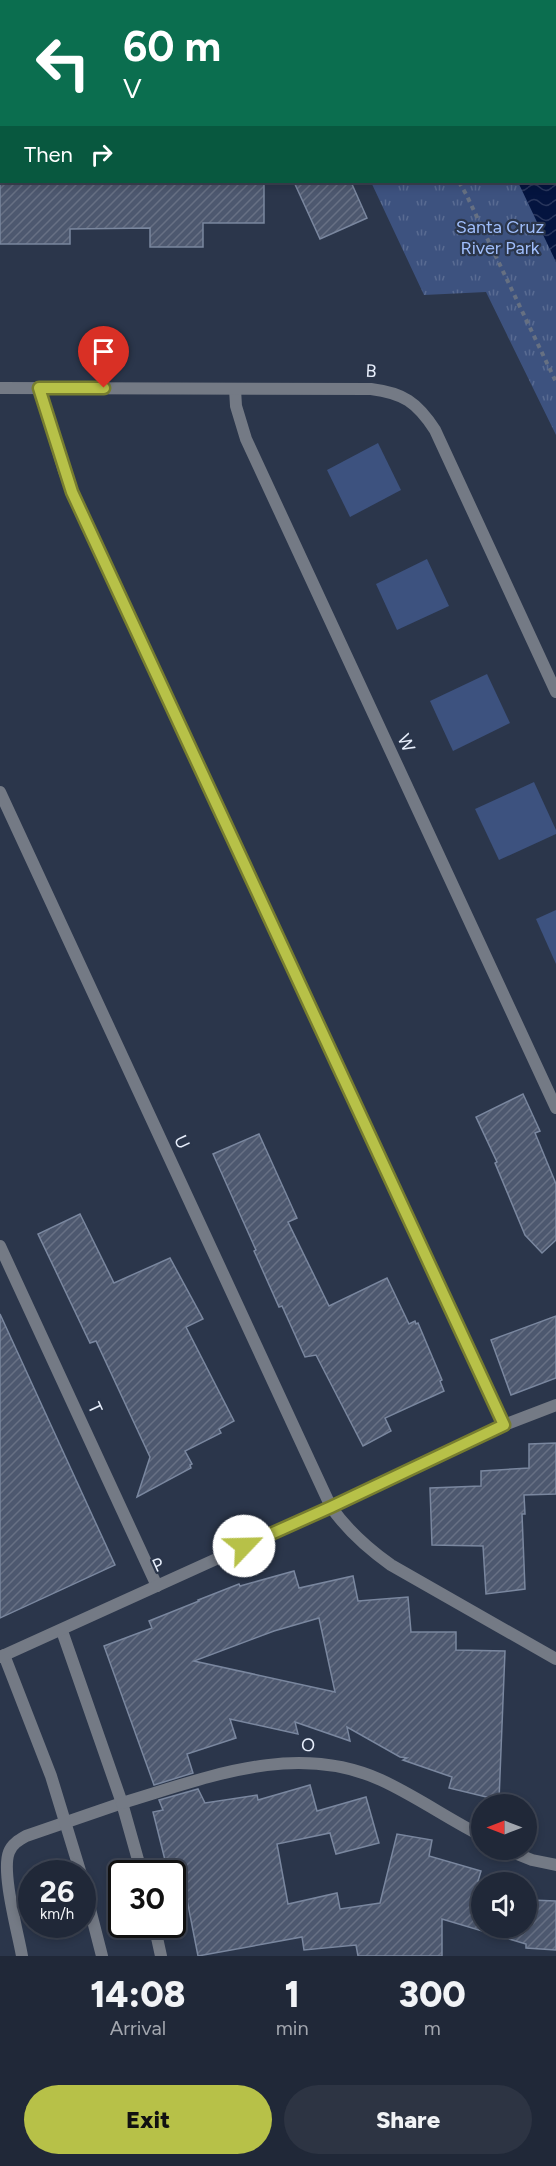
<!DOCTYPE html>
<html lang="en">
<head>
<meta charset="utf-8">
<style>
	body { margin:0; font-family:Figtree,sans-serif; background:#2d3443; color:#f1f3f6; height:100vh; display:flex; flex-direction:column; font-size:22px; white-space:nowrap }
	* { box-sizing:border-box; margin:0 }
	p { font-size:20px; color:#a2a6ae }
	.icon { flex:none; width:33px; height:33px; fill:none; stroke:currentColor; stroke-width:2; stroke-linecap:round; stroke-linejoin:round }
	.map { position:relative; height:1956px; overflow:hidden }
	.drawer { display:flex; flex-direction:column; background:#202838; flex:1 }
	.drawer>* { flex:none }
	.hud { position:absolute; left:0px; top:0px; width:556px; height:183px; box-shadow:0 3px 9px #0003,0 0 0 2px #3d4453; background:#0b6e4f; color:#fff; overflow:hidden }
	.needle { width:39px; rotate:270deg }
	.buttons { position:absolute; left:471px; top:1794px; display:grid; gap:12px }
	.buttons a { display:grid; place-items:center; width:66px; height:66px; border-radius:50%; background:#202838; box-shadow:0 3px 9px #0003,0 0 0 2px #3d4453; font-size:30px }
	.speed { position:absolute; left:18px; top:1860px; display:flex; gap:12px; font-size:30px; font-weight:700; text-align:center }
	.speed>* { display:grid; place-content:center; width:78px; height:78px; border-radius:50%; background:#202838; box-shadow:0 3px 9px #0003,0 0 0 2px #3d4453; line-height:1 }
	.speed small { font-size:15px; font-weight:400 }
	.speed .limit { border:3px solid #111; border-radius:9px; background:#fff; color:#111 }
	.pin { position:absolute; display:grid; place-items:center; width:51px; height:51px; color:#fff; margin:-62px -26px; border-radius:50% 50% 50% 0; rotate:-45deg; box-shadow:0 0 6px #0007 }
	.pin .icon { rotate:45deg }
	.me { position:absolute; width:66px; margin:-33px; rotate:66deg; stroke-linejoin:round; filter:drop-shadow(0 0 4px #0008) }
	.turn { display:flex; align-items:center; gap:21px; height:126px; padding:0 24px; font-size:27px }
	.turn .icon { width:78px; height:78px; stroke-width:2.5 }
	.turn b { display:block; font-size:42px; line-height:51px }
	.then { display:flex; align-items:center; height:57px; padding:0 24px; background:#0003; gap:12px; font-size:22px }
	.eta { display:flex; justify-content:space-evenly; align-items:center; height:102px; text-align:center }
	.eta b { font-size:36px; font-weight:800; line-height:42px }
	.action { display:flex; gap:12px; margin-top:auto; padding:12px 24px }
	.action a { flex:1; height:69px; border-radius:36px; background:#b7c148; color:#111; font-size:24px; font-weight:800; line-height:69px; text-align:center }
	.action a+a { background:#2d3443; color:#f1f3f6 }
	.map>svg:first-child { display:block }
	.green { fill:#3d527f }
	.park { fill:url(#park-tufts) }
	.water { fill:url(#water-waves) }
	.building { fill:url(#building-hatch); stroke:#7a879f; stroke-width:1.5; fill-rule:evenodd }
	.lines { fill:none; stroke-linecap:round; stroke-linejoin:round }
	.path { stroke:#667082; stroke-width:4; stroke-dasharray:4.5 4.5; stroke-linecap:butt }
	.lane { stroke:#747a85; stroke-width:12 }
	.street { stroke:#747a85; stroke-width:12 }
	.route-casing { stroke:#777d2f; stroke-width:15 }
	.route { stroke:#b7c148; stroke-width:10 }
	.labels { text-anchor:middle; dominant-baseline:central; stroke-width:4.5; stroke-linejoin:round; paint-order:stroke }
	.park-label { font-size:18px; fill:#a0befb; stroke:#2b364b }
	.street-label { font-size:18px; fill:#e8effc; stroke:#2b364b }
</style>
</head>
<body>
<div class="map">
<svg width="556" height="1956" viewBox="0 0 556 1956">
	<defs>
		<pattern id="park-tufts" width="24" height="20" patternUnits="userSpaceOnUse" patternTransform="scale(1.5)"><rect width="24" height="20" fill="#3d527f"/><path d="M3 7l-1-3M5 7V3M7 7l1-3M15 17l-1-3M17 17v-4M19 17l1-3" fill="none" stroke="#596b92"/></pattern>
		<pattern id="water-waves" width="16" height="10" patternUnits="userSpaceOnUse" patternTransform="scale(1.5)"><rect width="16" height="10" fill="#04143f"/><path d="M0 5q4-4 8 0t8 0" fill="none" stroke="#29365c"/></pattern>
		<pattern id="building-hatch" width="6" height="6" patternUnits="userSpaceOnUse" patternTransform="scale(1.5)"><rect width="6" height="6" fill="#4d586f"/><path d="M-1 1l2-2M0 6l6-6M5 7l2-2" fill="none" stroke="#677084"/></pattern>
	</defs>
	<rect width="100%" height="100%" fill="#2b364b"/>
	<g class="green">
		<path d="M 378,443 L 401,490 L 350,517 L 327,470 Z"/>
		<path d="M 427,559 L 449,606 L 397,630 L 376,584 Z"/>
		<path d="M 487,674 L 510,723 L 453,751 L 430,701 Z"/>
		<path d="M 534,782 L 556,830 L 556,834 L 499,860 L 475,809 Z"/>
		<path d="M 556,910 L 556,964 L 536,919 Z"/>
	</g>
	<path class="park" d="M 287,0 L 556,0 L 556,435 L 486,292 L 424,295 L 371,182 L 555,182 L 555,2 Z"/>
	<path class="water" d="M 433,0 L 556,0 L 556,262 L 518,182 L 555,182 L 555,2 Z"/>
	<g class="building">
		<path d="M 0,182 L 264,182 L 264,223 L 203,223 L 203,247 L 150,247 L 150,228 L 70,229 L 70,244 L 0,244 Z"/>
		<path d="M 294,182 L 351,182 L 367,218 L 320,239 Z"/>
		<path d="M 523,1094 L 540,1131 L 535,1133 L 556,1184 L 556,1240 L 542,1253 L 525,1235 L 495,1163 L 497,1162 L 476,1117 Z"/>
		<path d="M 259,1134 L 297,1218 L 288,1222 L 329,1306 L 387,1278 L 409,1324 L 415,1321 L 416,1324 L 418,1323 L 442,1380 L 440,1381 L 444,1391 L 385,1418 L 391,1431 L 363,1446 L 316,1355 L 305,1357 L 282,1306 L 279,1307 L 254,1251 L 256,1250 L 213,1154 Z"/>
		<path d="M 80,1214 L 114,1283 L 170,1258 L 203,1319 L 186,1327 L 234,1421 L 219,1429 L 221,1433 L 185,1451 L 192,1464 L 190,1465 L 191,1468 L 137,1497 L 150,1457 L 96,1341 L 90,1343 L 38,1234 Z"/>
		<path d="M 0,1314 L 115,1565 L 0,1618 Z"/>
		<path d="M 556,1316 L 556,1378 L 511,1395 L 491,1340 Z"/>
		<path d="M 556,1443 L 556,1494 L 524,1495 L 525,1514 L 522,1514 L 525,1589 L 486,1594 L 483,1546 L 432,1545 L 430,1488 L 481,1486 L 481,1471 L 529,1468 L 529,1444 Z"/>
		<path d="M 294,1571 L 299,1588 L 353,1576 L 358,1601 L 408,1597 L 411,1632 L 456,1632 L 456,1650 L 505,1651 L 499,1800 L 449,1788 L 452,1777 L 403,1760 L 407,1758 L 400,1757 L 347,1727 L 350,1741 L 295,1722 L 298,1734 L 230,1719 L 236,1738 L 187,1754 L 193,1773 L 154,1785 L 104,1646 L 152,1628 L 149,1621 L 199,1601 L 198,1600 L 239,1584 L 240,1586 ZM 319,1618 L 335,1692 L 194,1661 L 274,1631 Z"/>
		<path d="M 310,1785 L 317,1811 L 366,1797 L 379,1843 L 336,1854 L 330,1833 L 277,1844 L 288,1904 L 337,1893 L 340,1909 L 380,1903 L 397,1834 L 432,1840 L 429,1856 L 481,1871 L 478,1881 L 486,1882 L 482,1882 L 482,1928 L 526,1928 L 526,1891 L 533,1893 L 531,1900 L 556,1901 L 556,1950 L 526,1948 L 526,1944 L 442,1919 L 442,1956 L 358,1956 L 356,1945 L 304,1950 L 302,1937 L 198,1956 L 181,1869 L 168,1872 L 153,1812 L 163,1810 L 159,1800 L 198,1789 L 205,1803 L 257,1795 L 258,1800 Z"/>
	</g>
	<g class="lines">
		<g class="path">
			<path d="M 346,0 L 347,2"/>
			<path d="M 459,182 L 466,194 L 556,382"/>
		</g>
		<g class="lane">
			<path d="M 39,388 L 64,471 L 80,511 L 504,1425"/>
			<path d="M 235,389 L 236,406 L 246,439 L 556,1108"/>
			<path d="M 0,792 L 331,1507 C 348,1531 367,1548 391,1565 L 556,1659"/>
			<path d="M 0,1246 L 157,1586"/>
			<path d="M 22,1956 C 18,1933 1,1872 9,1852 C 12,1844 19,1840 26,1836 L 122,1803"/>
		</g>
		<g class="street">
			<path d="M 0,83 L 2,83"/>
			<path d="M 0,388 L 371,389 C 403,393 417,402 435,430 L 556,692"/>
			<path d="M 62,1631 L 122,1803 L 142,1874"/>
			<path d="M 4,1655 L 51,1776 L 81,1874"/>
			<path d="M 0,1657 L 331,1507 L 504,1425 L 556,1405"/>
			<path d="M 122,1803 C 206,1778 295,1741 381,1780 C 416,1796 448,1819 482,1836"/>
			<path d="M 507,1850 L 532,1860 L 556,1865"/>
			<path d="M 82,1878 L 102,1956"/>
			<path d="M 154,1924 L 161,1956"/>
		</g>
	</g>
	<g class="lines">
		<defs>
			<path id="route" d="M 104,388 L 39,388 L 72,492 L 504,1425 L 331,1507 L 244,1546"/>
		</defs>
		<use href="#route" class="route-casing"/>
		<use href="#route" class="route"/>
	</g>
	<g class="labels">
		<g class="park-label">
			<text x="500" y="227">Santa Cruz<tspan x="500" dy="21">River Park</tspan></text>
		</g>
		<g class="street-label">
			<text transform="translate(371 371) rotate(3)">B</text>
			<text transform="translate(406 743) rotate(65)">W</text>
			<text transform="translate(182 1142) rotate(65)">U</text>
			<text transform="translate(95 1408) rotate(65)">T</text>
			<text transform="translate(158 1565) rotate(-24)">P</text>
			<text transform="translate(308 1745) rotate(3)">O</text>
		</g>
	</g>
</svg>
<div class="buttons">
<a><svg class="needle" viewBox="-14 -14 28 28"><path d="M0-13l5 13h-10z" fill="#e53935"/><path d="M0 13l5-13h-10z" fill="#a2a6ae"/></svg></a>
<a><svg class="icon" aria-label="sound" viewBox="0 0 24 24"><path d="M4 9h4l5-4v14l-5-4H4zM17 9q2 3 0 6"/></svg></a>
</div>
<div class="speed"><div>26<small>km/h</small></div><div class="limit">30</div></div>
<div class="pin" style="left:104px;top:388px;background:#d93025"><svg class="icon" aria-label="arrive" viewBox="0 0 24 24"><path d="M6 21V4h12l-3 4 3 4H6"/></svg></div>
<svg class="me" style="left:244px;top:1546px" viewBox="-20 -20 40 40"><circle r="19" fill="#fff"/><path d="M0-13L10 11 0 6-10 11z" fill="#b7c148"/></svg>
<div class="hud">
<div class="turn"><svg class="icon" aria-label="left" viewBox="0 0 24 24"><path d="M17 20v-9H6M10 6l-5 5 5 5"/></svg><div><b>60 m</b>V</div></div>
<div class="then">Then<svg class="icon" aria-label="right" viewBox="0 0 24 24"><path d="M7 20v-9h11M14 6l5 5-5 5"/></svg></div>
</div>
</div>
<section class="drawer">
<div class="eta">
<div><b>14:08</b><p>Arrival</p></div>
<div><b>1</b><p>min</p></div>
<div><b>300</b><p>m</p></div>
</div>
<div class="action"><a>Exit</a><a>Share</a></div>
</section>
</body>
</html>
